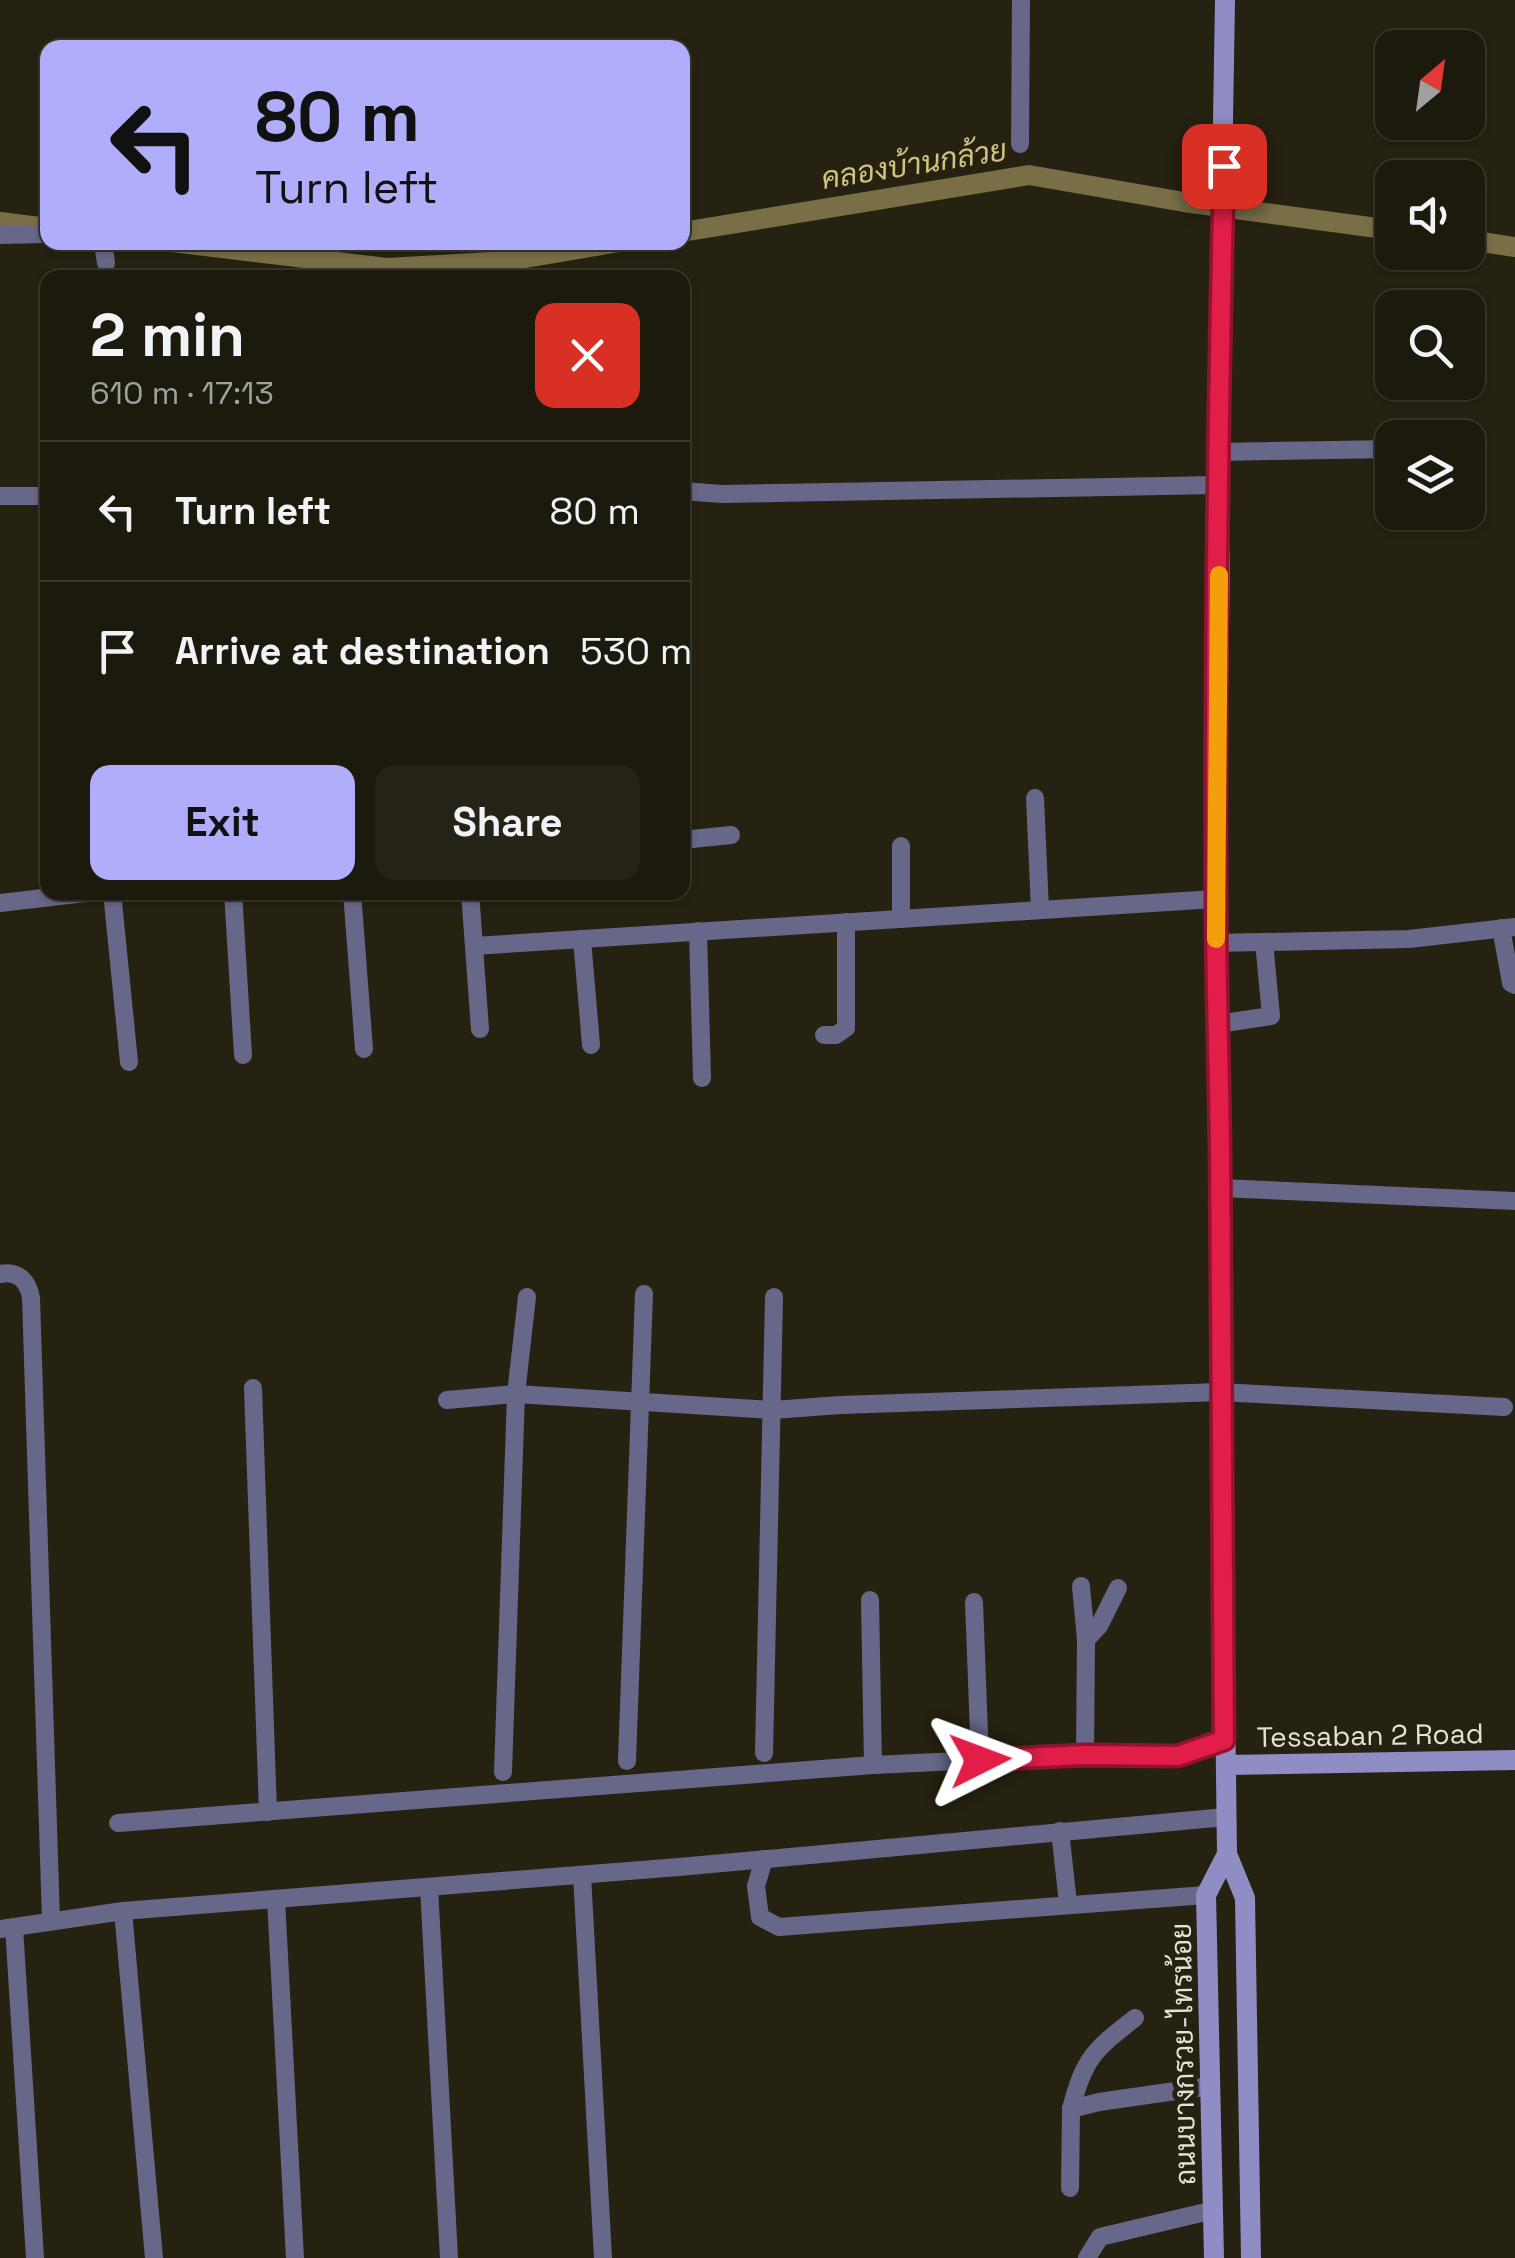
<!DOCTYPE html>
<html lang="en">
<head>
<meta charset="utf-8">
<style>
	body { margin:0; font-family:"Space Grotesk",Sarabun,sans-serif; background:#252316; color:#f1f3f6; height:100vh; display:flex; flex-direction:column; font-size:38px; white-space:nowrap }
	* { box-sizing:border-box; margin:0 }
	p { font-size:32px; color:#a0a19d }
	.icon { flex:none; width:55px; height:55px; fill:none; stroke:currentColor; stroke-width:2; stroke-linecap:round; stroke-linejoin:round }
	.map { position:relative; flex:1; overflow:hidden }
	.panel { position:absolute; left:40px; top:270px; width:650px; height:630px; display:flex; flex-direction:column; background:#1c1a0d; border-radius:20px; box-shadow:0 2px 8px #0004,0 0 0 2px #3a382e }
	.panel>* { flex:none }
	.banner { position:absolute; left:40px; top:40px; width:650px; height:210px; border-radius:20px; box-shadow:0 2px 8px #0004,0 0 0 2px #3a382e; background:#b0aefa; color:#111; overflow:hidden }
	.needle { width:65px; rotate:29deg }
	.controls { position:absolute; left:1375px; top:30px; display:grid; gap:20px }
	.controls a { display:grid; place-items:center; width:110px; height:110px; border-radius:20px; background:#1c1a0d; box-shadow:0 2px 8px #0004,0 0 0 2px #3a382e; font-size:50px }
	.pin { position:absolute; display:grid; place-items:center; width:85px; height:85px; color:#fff; margin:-42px; border-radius:20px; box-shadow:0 5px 15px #0006 }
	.me { position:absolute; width:110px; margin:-55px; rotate:87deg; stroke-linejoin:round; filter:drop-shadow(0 0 8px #0008) }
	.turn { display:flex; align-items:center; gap:35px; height:210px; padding:0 50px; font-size:45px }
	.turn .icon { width:130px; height:130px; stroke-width:2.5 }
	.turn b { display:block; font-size:70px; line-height:85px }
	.round { display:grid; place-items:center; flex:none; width:105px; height:105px; border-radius:20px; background:#252316 }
	.head { display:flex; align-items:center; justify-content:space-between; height:170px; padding:0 50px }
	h1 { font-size:60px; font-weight:600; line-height:75px }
	.action { display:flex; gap:20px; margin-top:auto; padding:20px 50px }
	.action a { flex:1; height:115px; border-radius:20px; background:#b0aefa; color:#111; font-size:40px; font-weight:600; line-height:115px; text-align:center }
	.action a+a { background:#252316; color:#f1f3f6 }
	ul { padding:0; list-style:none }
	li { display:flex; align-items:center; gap:30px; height:140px; padding:0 50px; border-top:2px solid #3a382e }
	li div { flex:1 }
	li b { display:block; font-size:38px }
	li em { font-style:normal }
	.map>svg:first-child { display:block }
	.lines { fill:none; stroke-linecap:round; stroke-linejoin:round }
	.canal { stroke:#786f47; stroke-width:20 }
	.street { stroke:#676789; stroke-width:18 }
	.secondary { stroke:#8f8dc4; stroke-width:20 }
	.route-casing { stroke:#92132f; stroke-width:25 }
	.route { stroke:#e11d48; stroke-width:18 }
	.slow { stroke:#f59e0b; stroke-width:18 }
	.labels { text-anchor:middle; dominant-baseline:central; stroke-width:10; stroke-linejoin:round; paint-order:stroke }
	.street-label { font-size:28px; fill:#e4e2d7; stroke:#262211 }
	.water-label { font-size:30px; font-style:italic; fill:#d1c27f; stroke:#262211 }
</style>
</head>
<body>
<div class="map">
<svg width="1515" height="2258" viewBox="0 0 1515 2258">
	<rect width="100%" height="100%" fill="#262211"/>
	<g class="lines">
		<g class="canal">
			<path d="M 0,222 L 48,228"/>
			<path d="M 682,232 L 1029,175 L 1184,202 L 1392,230"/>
			<path d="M 1468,240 L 1515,247"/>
			<path d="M 172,242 L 387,268 L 508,261 L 619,242"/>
		</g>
		<g class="street">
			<path d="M 1020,144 L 1021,0"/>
			<path d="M 0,235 L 48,234"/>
			<path d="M 98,242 L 104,249 L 106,263"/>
			<path d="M 1217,452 L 1392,449"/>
			<path d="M 682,491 L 722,494 L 1217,485"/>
			<path d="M 0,496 L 48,496"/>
			<path d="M 1035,798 L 1040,910"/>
			<path d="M 682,840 L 731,835"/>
			<path d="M 112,892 L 129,1062"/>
			<path d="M 233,892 L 243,1055"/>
			<path d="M 352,892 L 364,1049"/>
			<path d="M 470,892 L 480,1029"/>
			<path d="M 0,903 L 94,892"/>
			<path d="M 901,919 L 901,846"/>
			<path d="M 1501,928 L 1511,983 L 1515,985"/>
			<path d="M 698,931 L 702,1078"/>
			<path d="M 582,939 L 591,1045"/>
			<path d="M 1216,943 L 1409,939 L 1515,927"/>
			<path d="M 474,946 L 1215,899"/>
			<path d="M 1218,1024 L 1271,1016 L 1264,942"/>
			<path d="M 824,1035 L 836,1035 L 846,1028 L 846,922"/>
			<path d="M 1220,1188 L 1515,1201"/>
			<path d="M 0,1274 C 18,1270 28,1281 31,1298 L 51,1920"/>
			<path d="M 253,1388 L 268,1812"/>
			<path d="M 447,1400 L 516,1394 L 773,1410 L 840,1405 L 1220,1392 L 1504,1407"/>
			<path d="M 1081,1586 L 1086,1640"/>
			<path d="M 870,1600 L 873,1765"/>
			<path d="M 974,1602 L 980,1760"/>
			<path d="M 764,1753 L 774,1297"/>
			<path d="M 1085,1755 L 1086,1640 L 1099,1626 L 1118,1588"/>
			<path d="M 627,1761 L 644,1294"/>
			<path d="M 503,1772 L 516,1394 L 527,1297"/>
			<path d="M 118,1823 L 873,1765 L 1085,1755 L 1178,1756 L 1224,1740"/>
			<path d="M 1060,1831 L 1068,1903"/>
			<path d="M 764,1859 L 756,1886 L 760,1917 L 779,1927 L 1206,1895"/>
			<path d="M 582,1875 L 603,2258"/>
			<path d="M 429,1887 L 449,2258"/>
			<path d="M 276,1899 L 295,2258"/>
			<path d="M 123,1911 L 154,2258"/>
			<path d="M 14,1927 L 35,2258"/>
			<path d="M 0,1929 L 123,1911 L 679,1867 L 1226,1817"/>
			<path d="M 1071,2109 C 1084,2058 1094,2050 1135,2018"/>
			<path d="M 1070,2188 L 1071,2109 L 1099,2102 L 1210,2086"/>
			<path d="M 1087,2258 L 1100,2237 L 1214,2210"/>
		</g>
		<g class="secondary">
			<path d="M 1225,0 L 1217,485 L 1220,561 L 1215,899 L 1227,1854 L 1245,1898 L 1251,2258"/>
			<path d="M 1227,1765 L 1515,1760"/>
			<path d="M 1214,2258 L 1206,1895 L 1227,1854"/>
		</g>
	</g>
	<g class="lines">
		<defs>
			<path id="route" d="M 980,1760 L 1085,1755 L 1178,1756 L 1224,1740 C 1224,1542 1221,1344 1220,1147 C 1219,1065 1216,983 1216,901 C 1215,656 1218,411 1224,166"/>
		</defs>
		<use href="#route" class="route-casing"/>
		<use href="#route" class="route"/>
		<path class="slow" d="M 1216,939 L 1219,575"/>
	</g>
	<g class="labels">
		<g class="street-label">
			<text transform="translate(1370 1735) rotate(-1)">Tessaban 2 Road</text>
			<text transform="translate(1183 2054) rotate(-91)">ถนนบางกรวย-ไทรน้อย</text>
		</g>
		<g class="water-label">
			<text transform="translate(914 164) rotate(-9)">คลองบ้านกล้วย</text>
		</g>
	</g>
</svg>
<div class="controls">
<a><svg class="needle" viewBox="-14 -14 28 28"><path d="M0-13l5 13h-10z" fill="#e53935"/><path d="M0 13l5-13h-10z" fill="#a0a19d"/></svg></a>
<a><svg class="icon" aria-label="sound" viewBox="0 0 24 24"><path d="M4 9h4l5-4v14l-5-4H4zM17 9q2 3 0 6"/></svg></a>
<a><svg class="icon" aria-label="search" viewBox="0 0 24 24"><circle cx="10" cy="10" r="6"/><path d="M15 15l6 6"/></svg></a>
<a><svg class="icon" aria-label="layers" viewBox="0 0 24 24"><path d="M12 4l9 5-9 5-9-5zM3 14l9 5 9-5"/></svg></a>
</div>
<div class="pin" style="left:1224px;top:166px;background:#d93025"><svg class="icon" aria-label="arrive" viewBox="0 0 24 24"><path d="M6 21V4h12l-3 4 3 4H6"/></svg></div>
<svg class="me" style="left:980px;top:1760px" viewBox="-20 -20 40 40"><path d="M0-17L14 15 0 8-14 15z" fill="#e11d48" stroke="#fff" stroke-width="4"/></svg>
<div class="banner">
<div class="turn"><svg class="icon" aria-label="left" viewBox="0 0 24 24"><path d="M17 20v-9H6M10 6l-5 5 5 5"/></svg><div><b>80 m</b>Turn left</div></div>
</div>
<section class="panel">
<div class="head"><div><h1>2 min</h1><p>610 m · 17:13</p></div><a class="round" style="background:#d93025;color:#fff"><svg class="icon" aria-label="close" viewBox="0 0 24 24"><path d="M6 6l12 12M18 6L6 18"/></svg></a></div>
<ul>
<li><svg class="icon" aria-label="left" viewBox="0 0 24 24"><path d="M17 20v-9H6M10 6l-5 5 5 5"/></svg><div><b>Turn left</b></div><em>80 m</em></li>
<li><svg class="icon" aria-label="arrive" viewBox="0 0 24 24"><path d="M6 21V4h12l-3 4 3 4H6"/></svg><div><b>Arrive at destination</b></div><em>530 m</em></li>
</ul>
<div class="action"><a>Exit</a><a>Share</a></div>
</section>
</div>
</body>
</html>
